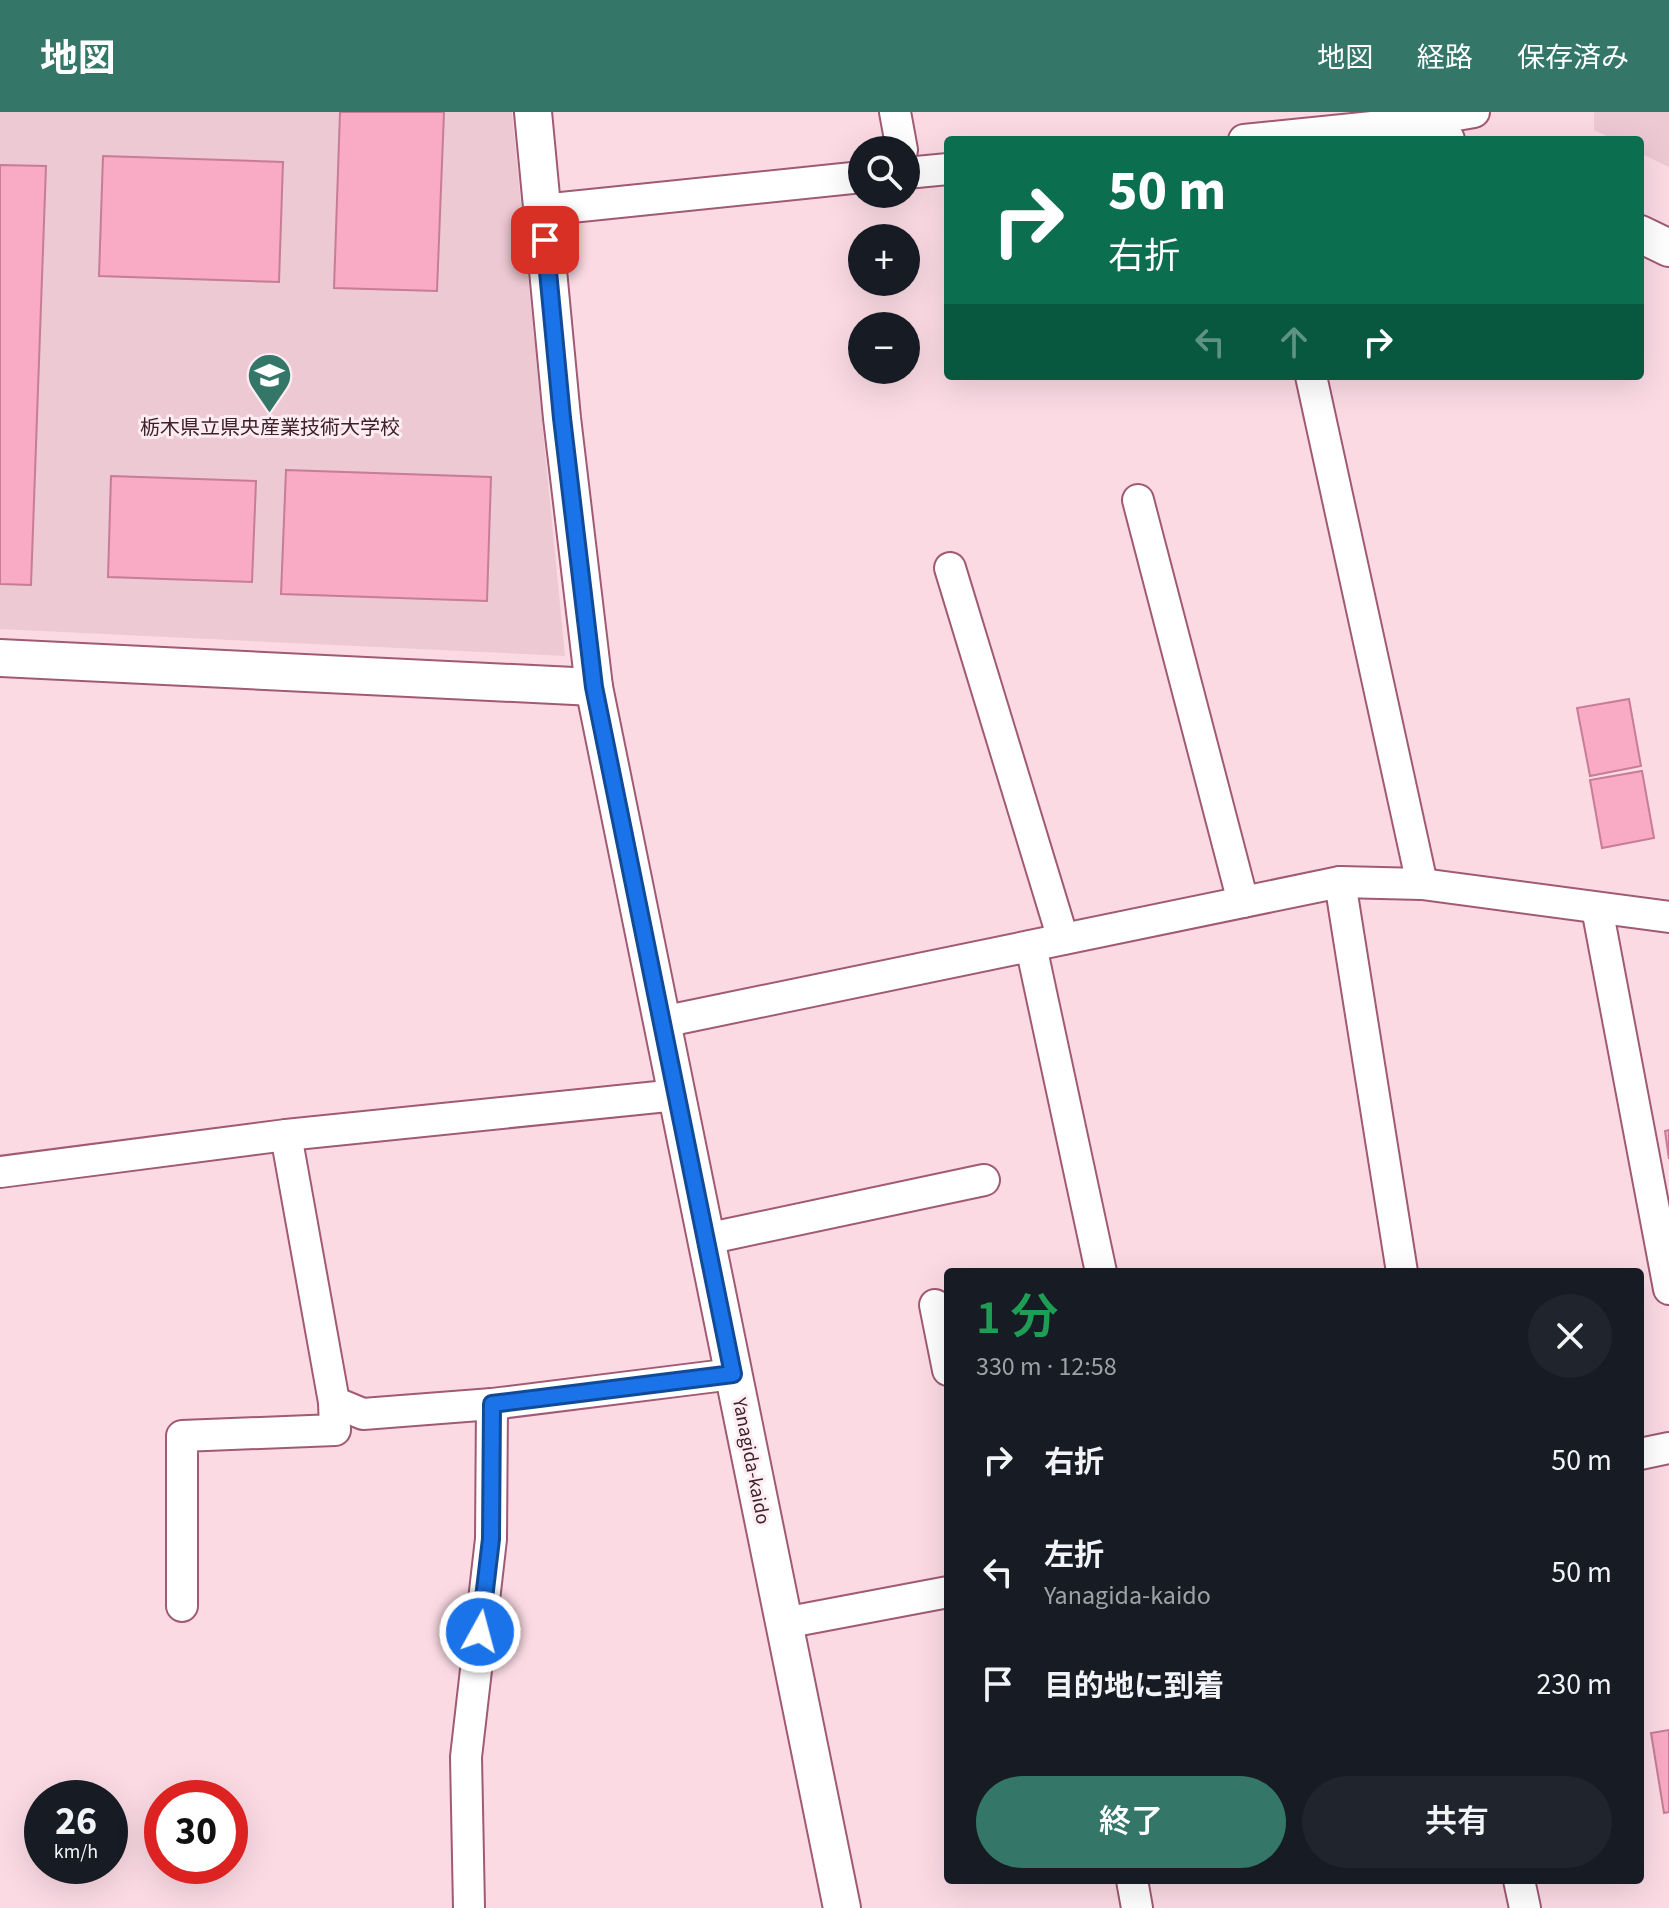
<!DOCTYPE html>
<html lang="ja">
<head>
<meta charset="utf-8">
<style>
	body { margin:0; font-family:"Source Sans 3","Noto Sans JP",sans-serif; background:#20242c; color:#f1f3f6; height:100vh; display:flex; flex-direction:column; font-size:30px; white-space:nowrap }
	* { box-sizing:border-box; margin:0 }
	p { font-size:26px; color:#9ea1a6 }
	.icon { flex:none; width:44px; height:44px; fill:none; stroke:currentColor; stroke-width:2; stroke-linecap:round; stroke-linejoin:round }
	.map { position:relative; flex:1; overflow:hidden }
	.sheet { position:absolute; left:944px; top:1156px; width:700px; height:616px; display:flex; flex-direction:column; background:#171b24; border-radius:8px; box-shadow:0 8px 32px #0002 }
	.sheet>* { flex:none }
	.hud { position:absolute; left:944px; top:24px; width:700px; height:244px; border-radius:8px; box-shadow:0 8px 32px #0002; background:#0b6e4f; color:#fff; overflow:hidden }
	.fabs { position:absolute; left:848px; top:24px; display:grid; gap:16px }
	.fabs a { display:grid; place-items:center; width:72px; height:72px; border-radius:50%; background:#171b24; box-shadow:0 8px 32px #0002; font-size:40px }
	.speed { position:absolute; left:24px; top:1668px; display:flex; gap:16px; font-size:40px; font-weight:700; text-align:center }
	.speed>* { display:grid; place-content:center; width:104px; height:104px; border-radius:50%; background:#171b24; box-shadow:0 8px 32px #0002; line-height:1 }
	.speed small { font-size:20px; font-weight:400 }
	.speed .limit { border:12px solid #d22; background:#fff; color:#111 }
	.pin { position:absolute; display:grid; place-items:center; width:68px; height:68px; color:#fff; margin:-34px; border-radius:16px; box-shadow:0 4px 12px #0006 }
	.me { position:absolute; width:88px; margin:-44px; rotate:7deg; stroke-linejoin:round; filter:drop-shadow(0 0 6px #0008) }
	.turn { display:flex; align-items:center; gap:28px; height:168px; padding:0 32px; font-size:36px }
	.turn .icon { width:104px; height:104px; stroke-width:2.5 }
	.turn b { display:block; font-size:56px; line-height:68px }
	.lanes { display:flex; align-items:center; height:76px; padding:0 32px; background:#0003; justify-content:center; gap:40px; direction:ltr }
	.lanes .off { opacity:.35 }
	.round { display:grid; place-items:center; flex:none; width:84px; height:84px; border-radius:42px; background:#20242c }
	.head { display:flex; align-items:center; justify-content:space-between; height:136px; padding:0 32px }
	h1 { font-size:48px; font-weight:600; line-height:60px; color:#1e9e55 }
	.cta { display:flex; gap:16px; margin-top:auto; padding:16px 32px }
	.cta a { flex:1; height:92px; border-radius:48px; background:#347769; color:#fff; font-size:32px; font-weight:600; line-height:92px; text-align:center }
	.cta a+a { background:#20242c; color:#f1f3f6 }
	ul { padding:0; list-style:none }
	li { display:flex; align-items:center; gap:24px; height:112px; padding:0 32px }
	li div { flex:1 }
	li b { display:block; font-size:30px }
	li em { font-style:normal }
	header { display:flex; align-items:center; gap:48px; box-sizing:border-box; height:112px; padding:0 40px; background:#347769; color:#fff }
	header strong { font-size:38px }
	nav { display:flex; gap:44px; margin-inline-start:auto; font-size:28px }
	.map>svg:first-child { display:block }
	.built { fill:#edc9d4 }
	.building { fill:#f9aac5; stroke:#c77c97; stroke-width:2 }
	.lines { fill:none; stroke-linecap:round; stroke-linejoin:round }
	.minor-casing { stroke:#a05a74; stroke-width:34 }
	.tertiary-casing { stroke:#a05a74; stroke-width:40 }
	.minor { stroke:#fff; stroke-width:30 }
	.tertiary { stroke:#fff; stroke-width:36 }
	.route-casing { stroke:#114b97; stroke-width:20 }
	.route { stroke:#1a73e8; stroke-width:14 }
	.labels { text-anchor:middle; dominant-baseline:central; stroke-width:6; stroke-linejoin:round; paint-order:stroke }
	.poi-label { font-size:20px; fill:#3e202b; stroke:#fdecf1 }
	.street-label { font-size:20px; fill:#3e202b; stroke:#fdecf1 }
</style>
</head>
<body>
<header>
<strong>地図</strong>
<nav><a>地図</a><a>経路</a><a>保存済み</a></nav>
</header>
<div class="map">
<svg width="1669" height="1796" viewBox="0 0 1669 1796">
	<rect width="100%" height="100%" fill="#fbdae4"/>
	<g class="built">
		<path d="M 0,0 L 512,0 L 565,544 L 0,517 Z"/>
		<path d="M 1594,0 L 1669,0 L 1669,55 L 1640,41 L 1640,28 L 1615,28 L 1594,18 Z"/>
	</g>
	<g class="building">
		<path d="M 340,0 L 444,0 L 437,179 L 334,176 Z"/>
		<path d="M 103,44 L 283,50 L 279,170 L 99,164 Z"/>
		<path d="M 0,53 L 46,54 L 31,473 L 0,472 Z"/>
		<path d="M 286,358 L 491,365 L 487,489 L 281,482 Z"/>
		<path d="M 111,364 L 256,369 L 252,470 L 108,465 Z"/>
		<path d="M 1629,587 L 1641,654 L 1590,664 L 1577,596 Z"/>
		<path d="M 1642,659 L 1654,726 L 1602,736 L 1590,668 Z"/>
		<path d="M 1669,1018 L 1669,1047 L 1665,1019 Z"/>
		<path d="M 1669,1618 L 1669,1700 L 1664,1701 L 1651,1621 Z"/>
	</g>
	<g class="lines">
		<defs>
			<g id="minor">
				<path d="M 895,0 L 902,38"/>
				<path d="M 1244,28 L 1411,11 L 1474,0"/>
				<path d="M 906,61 L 948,57"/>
				<path d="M 542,98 L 862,65"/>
				<path d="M 1311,264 L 1422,772"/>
				<path d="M 1138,388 L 1243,790"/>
				<path d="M 950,456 L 1063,827"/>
				<path d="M 1340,770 L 1402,1160"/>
				<path d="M 1597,796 L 1669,1177"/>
				<path d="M 1031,834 L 1101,1160"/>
				<path d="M 662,910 L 1340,770 L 1422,772 L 1669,805"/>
				<path d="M 286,1023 L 334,1290 L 363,1302 L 492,1292 L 733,1262"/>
				<path d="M 0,1060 L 286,1023 L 677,983"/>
				<path d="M 706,1127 L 984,1068"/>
				<path d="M 935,1193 L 948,1258"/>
				<path d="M 1640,1342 L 1669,1336"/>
				<path d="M 182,1494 L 182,1324 L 335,1318 L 334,1290"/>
				<path d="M 784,1511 L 948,1480"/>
				<path d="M 1132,1768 L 1137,1796"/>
				<path d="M 1519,1768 L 1525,1796"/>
				<path d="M 469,1796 L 466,1645 L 491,1427 L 492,1292"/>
			</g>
			<g id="tertiary">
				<path d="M 533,0 L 562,306 L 594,575 L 842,1796"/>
				<path d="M 1389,0 L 1446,28"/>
				<path d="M 1640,122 L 1669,136"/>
				<path d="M 0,546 L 594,575"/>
			</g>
		</defs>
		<use href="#minor" class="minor-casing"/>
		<use href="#tertiary" class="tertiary-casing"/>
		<use href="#minor" class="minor"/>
		<use href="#tertiary" class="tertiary"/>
	</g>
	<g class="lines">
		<defs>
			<path id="route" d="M 480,1520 L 491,1427 L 492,1292 L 733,1262 L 594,575 L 562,306 L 545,128"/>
		</defs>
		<use href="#route" class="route-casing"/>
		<use href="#route" class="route"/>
	</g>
	<defs>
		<symbol id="university-pin" viewBox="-11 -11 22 30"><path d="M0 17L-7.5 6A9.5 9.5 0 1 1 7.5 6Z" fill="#347769" stroke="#fdecf1"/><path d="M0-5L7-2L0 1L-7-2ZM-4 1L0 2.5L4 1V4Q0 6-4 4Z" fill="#fff"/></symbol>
	</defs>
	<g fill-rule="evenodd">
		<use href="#university-pin" x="244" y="238" width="51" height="69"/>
	</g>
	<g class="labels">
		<g class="poi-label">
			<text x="270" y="316">栃木県立県央産業技術大学校</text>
		</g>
		<g class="street-label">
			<text transform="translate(751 1349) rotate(79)">Yanagida-kaido</text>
		</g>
	</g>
</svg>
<div class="fabs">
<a><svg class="icon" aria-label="search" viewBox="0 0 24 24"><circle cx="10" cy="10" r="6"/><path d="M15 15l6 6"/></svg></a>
<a>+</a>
<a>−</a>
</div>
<div class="speed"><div>26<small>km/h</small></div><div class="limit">30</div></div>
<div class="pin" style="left:545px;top:128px;background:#d93025"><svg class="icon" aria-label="arrive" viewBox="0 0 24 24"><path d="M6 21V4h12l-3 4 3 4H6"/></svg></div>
<svg class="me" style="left:480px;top:1520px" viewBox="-20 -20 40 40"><circle r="17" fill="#1a73e8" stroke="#fff" stroke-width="3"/><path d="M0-11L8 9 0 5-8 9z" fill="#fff"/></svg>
<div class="hud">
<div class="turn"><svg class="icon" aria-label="right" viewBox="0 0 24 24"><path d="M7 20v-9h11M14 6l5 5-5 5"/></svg><div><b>50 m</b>右折</div></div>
<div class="lanes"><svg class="icon off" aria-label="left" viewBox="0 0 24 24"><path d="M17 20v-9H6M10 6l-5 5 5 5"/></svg><svg class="icon off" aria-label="ahead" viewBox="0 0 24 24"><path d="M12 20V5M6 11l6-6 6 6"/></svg><svg class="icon" aria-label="right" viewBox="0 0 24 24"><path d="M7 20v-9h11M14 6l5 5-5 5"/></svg></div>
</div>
<section class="sheet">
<div class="head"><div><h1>1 分</h1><p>330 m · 12:58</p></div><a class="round"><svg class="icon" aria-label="close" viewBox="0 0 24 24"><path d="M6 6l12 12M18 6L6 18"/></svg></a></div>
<ul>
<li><svg class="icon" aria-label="right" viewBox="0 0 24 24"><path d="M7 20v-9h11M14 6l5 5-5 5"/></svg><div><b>右折</b></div><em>50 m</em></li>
<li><svg class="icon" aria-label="left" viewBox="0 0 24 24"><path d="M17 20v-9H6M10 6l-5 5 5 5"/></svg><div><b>左折</b><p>Yanagida-kaido</p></div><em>50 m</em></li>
<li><svg class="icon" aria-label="arrive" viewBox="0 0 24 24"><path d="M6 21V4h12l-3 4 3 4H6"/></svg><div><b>目的地に到着</b></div><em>230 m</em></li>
</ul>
<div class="cta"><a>終了</a><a>共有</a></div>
</section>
</div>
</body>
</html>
